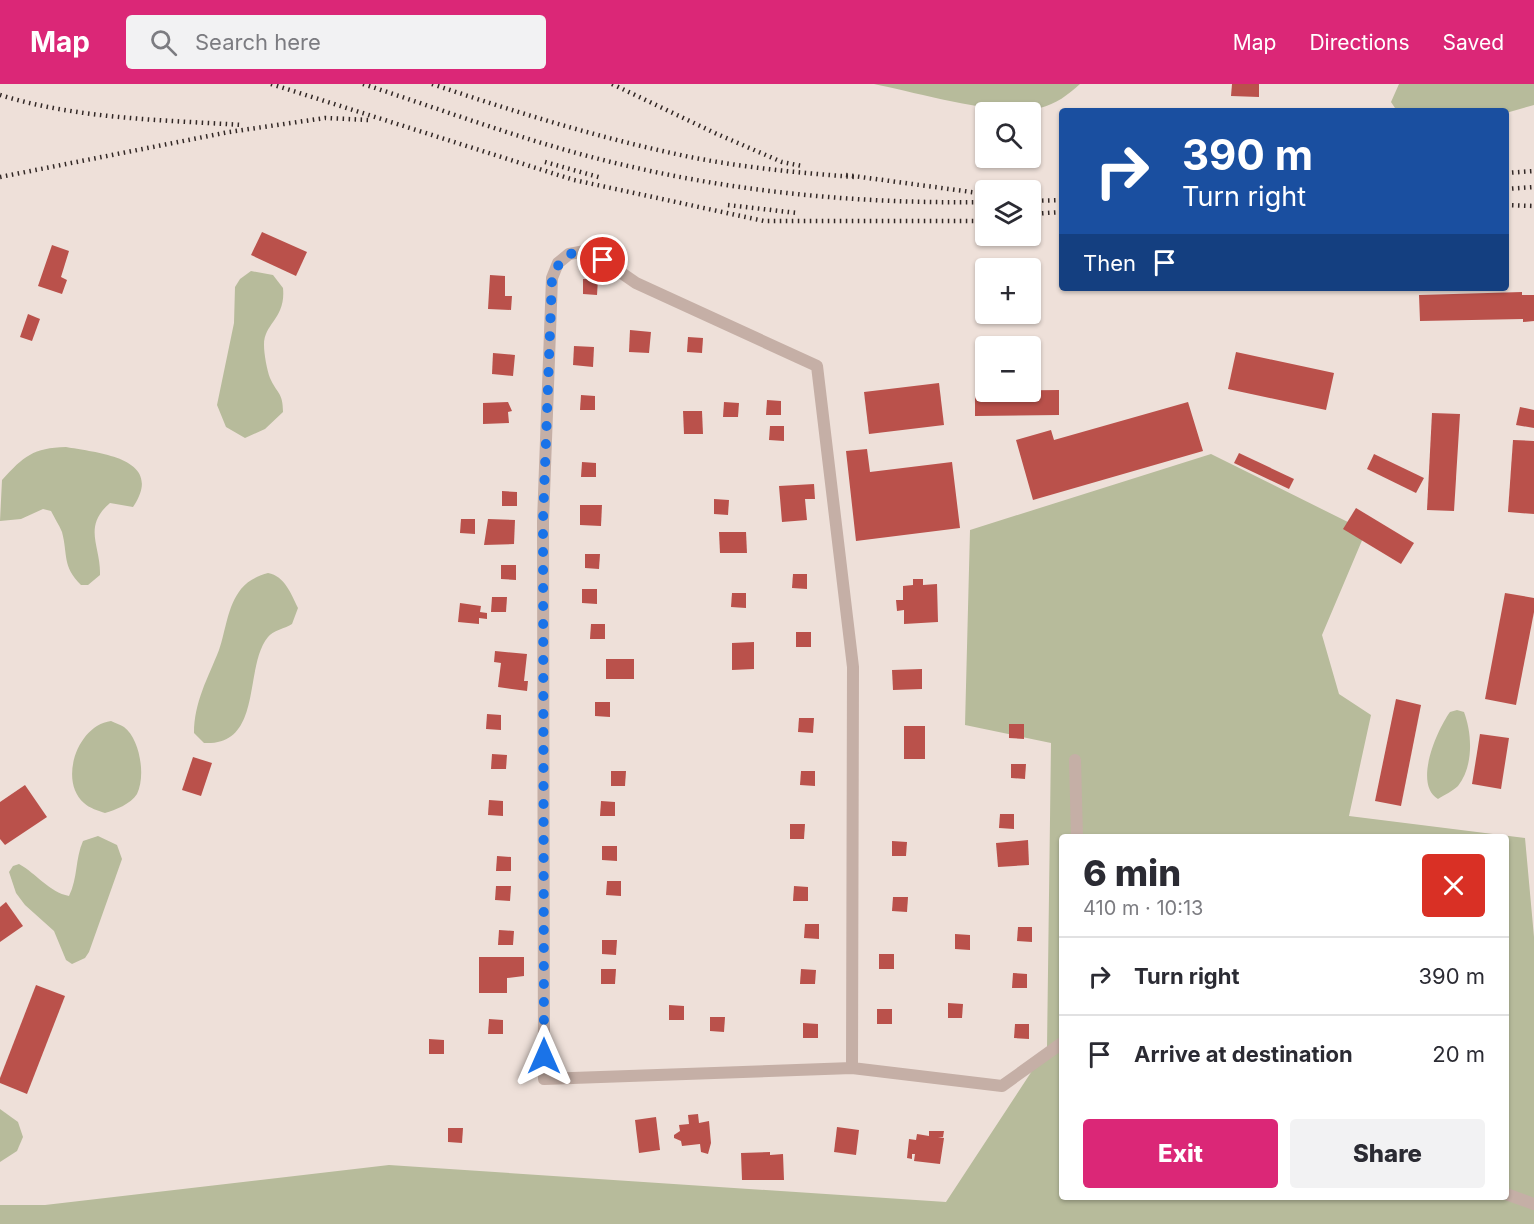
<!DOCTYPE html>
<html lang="en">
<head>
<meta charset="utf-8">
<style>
	body { margin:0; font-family:Inter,sans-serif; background:#f2f2f3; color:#2b2b33; height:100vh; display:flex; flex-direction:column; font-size:22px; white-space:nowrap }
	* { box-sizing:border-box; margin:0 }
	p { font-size:20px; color:#7c7c81 }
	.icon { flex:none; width:33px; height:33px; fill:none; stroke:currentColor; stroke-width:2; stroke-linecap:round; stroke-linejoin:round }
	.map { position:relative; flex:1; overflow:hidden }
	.drawer { position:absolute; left:1059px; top:750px; width:450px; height:366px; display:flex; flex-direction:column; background:#fff; border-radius:6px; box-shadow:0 2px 4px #0004 }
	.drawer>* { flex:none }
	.hud { position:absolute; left:1059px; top:24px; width:450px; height:183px; border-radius:6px; box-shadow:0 2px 4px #0004; background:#1a4fa0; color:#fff; overflow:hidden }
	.controls { position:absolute; left:975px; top:18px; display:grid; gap:12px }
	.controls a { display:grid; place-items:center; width:66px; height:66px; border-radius:6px; background:#fff; box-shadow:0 2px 4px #0004; font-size:30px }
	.pin { position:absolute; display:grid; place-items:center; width:51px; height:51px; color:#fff; margin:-26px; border:3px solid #fff; border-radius:50%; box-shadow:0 2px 6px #0007 }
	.me { position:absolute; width:66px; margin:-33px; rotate:0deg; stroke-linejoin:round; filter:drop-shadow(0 0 4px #0008) }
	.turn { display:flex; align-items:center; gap:21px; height:126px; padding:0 24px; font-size:27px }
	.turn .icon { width:78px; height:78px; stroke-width:2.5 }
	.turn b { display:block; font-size:42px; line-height:51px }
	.then { display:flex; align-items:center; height:57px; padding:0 24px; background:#0003; gap:12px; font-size:22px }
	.round { display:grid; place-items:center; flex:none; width:63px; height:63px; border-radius:6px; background:#f2f2f3 }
	.head { display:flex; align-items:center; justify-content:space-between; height:102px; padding:0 24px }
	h1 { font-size:36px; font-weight:800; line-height:45px }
	.cta { display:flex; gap:12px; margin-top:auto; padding:12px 24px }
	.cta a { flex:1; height:69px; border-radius:6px; background:#db2777; color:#fff; font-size:24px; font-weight:800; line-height:69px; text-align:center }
	.cta a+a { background:#f2f2f3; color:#2b2b33 }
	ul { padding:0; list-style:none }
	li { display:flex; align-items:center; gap:18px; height:78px; padding:0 24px; border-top:2px solid #e1e1e2 }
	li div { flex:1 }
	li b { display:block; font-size:22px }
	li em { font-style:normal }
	header { display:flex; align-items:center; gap:36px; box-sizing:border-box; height:84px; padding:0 30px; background:#db2777; color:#fff }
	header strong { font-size:28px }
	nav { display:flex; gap:33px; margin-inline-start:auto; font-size:21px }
	.search { width:420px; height:54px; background:#f2f2f3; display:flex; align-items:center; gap:15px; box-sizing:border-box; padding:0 21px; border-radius:6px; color:#7c7c81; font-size:22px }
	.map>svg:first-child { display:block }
	.green { fill:#b7bb9b; fill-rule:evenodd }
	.building { fill:#ba514b }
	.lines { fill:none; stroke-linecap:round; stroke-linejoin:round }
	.street { stroke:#c5afa6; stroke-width:12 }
	.rail { stroke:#322826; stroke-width:4.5; stroke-dasharray:1.5 4.5; stroke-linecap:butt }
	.route { stroke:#1a73e8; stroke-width:10; stroke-dasharray:0 18 }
</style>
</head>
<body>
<header>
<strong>Map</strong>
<div class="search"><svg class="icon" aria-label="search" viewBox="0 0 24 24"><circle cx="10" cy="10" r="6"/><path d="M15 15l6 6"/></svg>Search here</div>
<nav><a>Map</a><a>Directions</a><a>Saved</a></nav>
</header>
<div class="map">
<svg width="1534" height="1140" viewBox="0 0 1534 1140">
	<rect width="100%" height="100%" fill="#eee0d9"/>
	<g class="green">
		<path d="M 874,0 L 1080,0 C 1068,11 1056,20 1040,24 C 1004,34 914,8 874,0 Z"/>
		<path d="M 1399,0 L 1534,0 L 1534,21 L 1506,29 L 1506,27 L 1397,27 L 1391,18 Z"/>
		<path d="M 251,187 L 273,191 L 283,204 C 286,235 264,239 264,261 C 264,270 267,286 270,294 C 277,310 283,308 283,328 L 265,345 L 245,354 L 226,343 L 217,321 L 234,239 L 235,203 L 240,195 Z"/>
		<path d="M 66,363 C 99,369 166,374 133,423 L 110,419 C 82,443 101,462 100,491 L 88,501 L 81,501 C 62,482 68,471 62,448 C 59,441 54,433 51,427 L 43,425 L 21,435 L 0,437 L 2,396 C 24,372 33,364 66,363 Z"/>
		<path d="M 1211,370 L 1366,447 L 1322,551 L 1339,610 L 1371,631 L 1349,732 L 1525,754 L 1534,853 L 1534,1140 L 0,1140 L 0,1121 L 45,1121 L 389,1081 L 946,1118 L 1047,964 L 1051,659 L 965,641 L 970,446 ZM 1062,753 L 1506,753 L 1506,1113 L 1062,1113 Z"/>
		<path d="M 268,489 C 285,492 291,510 298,524 L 292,540 C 286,544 272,547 268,553 C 243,583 264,662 204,659 L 194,649 C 194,618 208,594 219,566 C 226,546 227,523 241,505 C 248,496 258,492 268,489 Z"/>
		<path d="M 1457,626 L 1464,628 C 1472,649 1474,682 1458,702 C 1453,707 1444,711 1438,715 C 1413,700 1437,646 1450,628 Z"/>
		<path d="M 111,637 C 115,639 121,641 124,643 C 140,655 146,692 137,710 C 131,720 115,726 105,729 C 99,727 89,724 84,719 C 58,696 78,641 111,637 Z"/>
		<path d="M 98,752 L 117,761 L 122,775 L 89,868 L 85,874 L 72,880 L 66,876 L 54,847 L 25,821 L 16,809 L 9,788 L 13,782 L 19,780 C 37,790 49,808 69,812 C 78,794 75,775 83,757 Z"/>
		<path d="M 0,1025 L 18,1038 L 23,1053 L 17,1067 L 0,1078 Z"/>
	</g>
	<g class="building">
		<path d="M 1232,0 L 1259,0 L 1259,13 L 1231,12 Z"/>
		<path d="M 262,148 L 307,168 L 296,192 L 251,171 Z"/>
		<path d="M 52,161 L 69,167 L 61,193 L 67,196 L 62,210 L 38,202 Z"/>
		<path d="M 490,191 L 505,192 L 505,212 L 512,212 L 511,226 L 488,225 Z"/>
		<path d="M 583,195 L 598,195 L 597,211 L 583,210 Z"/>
		<path d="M 1522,208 L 1522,211 L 1534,211 L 1534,237 L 1523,238 L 1523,235 L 1420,237 L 1419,211 Z"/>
		<path d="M 28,230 L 40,235 L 32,257 L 20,253 Z"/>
		<path d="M 630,246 L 651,248 L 649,269 L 629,268 Z"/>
		<path d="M 688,253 L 703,254 L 702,269 L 687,268 Z"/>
		<path d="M 574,262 L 594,263 L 593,283 L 573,281 Z"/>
		<path d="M 1236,268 L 1334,289 L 1326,326 L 1228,305 Z"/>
		<path d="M 493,269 L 515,271 L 513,292 L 492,290 Z"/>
		<path d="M 939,299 L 944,341 L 869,350 L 864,308 Z"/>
		<path d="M 1059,306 L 1059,331 L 975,332 L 975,307 Z"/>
		<path d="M 581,311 L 595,312 L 595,326 L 580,326 Z"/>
		<path d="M 767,316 L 781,317 L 781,331 L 766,331 Z"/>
		<path d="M 508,318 L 512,327 L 508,328 L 509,339 L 483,340 L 483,319 Z"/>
		<path d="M 724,318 L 739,319 L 738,333 L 723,333 Z"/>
		<path d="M 1188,318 L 1203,367 L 1033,416 L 1016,356 L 1051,346 L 1054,356 Z"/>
		<path d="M 1520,323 L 1534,326 L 1534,344 L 1516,341 Z"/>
		<path d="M 683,327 L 702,327 L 703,350 L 684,350 Z"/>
		<path d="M 1432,329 L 1460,330 L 1454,427 L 1427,426 Z"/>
		<path d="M 770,342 L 784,342 L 784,357 L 769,356 Z"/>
		<path d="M 1513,356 L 1534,357 L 1534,430 L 1508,428 Z"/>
		<path d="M 867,365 L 870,388 L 952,378 L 960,444 L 856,457 L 846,367 Z"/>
		<path d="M 1239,369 L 1294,395 L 1289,405 L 1234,379 Z"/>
		<path d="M 1374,370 L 1424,394 L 1416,409 L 1367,385 Z"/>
		<path d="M 582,378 L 596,379 L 596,393 L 581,393 Z"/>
		<path d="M 814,400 L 815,415 L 805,415 L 807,436 L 782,438 L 779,402 Z"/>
		<path d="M 502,407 L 517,408 L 517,422 L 502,422 Z"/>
		<path d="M 714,415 L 729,416 L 728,431 L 714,430 Z"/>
		<path d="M 580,421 L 602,421 L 601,442 L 580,441 Z"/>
		<path d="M 1356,424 L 1414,459 L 1401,480 L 1343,445 Z"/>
		<path d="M 461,435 L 475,435 L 475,450 L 460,449 Z"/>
		<path d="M 488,435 L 515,436 L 514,460 L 484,461 Z"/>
		<path d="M 719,448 L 746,448 L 747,469 L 720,469 Z"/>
		<path d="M 585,470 L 600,470 L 599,485 L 585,484 Z"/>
		<path d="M 501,481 L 516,481 L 516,496 L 501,495 Z"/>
		<path d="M 793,490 L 807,490 L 807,505 L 792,504 Z"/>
		<path d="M 913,495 L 923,495 L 923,501 L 937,500 L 938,538 L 904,540 L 904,526 L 897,527 L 896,516 L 903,516 L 903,502 L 913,501 Z"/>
		<path d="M 582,505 L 597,505 L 597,520 L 582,519 Z"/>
		<path d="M 732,509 L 746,509 L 746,524 L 731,523 Z"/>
		<path d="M 1505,509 L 1534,514 L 1534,528 L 1516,621 L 1485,615 Z"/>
		<path d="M 492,513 L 507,513 L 506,528 L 491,528 Z"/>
		<path d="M 460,519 L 481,522 L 480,528 L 487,529 L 487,535 L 479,534 L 479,540 L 458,538 Z"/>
		<path d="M 591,540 L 605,540 L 605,555 L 590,555 Z"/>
		<rect x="796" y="548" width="15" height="15"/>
		<path d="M 754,558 L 754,585 L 732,586 L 732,559 Z"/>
		<path d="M 495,567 L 527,570 L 524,597 L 528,597 L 527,607 L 498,603 L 501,579 L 494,578 Z"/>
		<rect x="606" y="575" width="28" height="20"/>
		<path d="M 922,585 L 922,605 L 893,606 L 892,586 Z"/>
		<path d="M 1396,615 L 1421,621 L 1401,722 L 1375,717 Z"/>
		<path d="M 595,618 L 610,618 L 610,633 L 595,632 Z"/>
		<path d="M 487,630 L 501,631 L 501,646 L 486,645 Z"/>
		<path d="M 799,634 L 814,634 L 813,649 L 798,648 Z"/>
		<path d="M 1009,640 L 1024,640 L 1024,655 L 1009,654 Z"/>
		<rect x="904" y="642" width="21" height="33"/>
		<path d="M 1480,650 L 1509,654 L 1501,705 L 1472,700 Z"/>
		<path d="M 492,670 L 507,671 L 506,685 L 491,685 Z"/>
		<path d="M 193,673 L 212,679 L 201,712 L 182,706 Z"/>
		<path d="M 1011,680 L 1026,680 L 1025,695 L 1011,694 Z"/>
		<path d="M 611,687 L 626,687 L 625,702 L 611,702 Z"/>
		<path d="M 801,687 L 815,687 L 815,702 L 800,701 Z"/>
		<path d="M 25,701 L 47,733 L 5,761 L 0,755 L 0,718 Z"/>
		<path d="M 489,716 L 503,717 L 503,732 L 488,731 Z"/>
		<path d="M 601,717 L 615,718 L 615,732 L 600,732 Z"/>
		<path d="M 1000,730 L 1014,730 L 1014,745 L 999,744 Z"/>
		<path d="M 790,740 L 805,740 L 804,755 L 790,755 Z"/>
		<path d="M 1028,756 L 1029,781 L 998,783 L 996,759 Z"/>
		<path d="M 892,757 L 907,758 L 906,772 L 892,772 Z"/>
		<path d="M 602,762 L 617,762 L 617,777 L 602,776 Z"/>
		<path d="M 497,772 L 511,773 L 511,787 L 496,787 Z"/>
		<path d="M 607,797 L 621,797 L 621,812 L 606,811 Z"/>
		<path d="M 496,802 L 511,802 L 510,817 L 495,816 Z"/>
		<path d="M 794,802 L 808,803 L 808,817 L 793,817 Z"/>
		<path d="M 893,813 L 908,813 L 907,828 L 892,827 Z"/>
		<path d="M 6,818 L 23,842 L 0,858 L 0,823 Z"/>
		<path d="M 805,840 L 819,840 L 819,855 L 804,854 Z"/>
		<path d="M 1018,843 L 1032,843 L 1032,858 L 1017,857 Z"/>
		<path d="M 499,846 L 514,847 L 513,861 L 498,861 Z"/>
		<path d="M 955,850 L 970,851 L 970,866 L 955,865 Z"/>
		<path d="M 602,856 L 617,856 L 616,871 L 602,870 Z"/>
		<rect x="879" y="870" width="15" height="15"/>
		<path d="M 479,873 L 524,873 L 524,892 L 507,894 L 507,909 L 479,909 Z"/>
		<path d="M 601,885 L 616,885 L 615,900 L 601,900 Z"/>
		<path d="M 801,885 L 816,886 L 815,900 L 800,900 Z"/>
		<path d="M 1013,889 L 1027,890 L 1027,904 L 1012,904 Z"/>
		<path d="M 36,901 L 65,912 L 27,1010 L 0,999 L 0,994 Z"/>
		<path d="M 948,919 L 963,920 L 962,934 L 948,934 Z"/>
		<path d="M 669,921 L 684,922 L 684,936 L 669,936 Z"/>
		<rect x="877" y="925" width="15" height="15"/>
		<path d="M 710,933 L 725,933 L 724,948 L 710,947 Z"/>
		<path d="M 489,935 L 503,936 L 503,950 L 488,950 Z"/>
		<path d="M 803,939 L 818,940 L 818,954 L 803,954 Z"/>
		<path d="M 1015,940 L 1029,940 L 1029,955 L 1014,954 Z"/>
		<path d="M 429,955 L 444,956 L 444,970 L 429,970 Z"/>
		<path d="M 698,1030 L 699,1039 L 709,1037 L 711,1059 L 708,1070 L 701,1068 L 700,1060 L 682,1062 L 681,1057 L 674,1054 L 674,1051 L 680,1047 L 679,1041 L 689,1040 L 688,1031 Z"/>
		<path d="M 656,1033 L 660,1066 L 639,1069 L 635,1036 Z"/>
		<path d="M 837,1043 L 859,1046 L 856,1071 L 834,1068 Z"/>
		<path d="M 448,1044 L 463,1044 L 462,1059 L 448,1058 Z"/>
		<path d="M 929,1047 L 944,1047 L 943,1053 L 938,1053 L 944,1054 L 940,1080 L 914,1077 L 915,1070 L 912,1070 L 912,1075 L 907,1074 L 909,1055 L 916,1056 L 917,1050 L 929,1052 Z"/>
		<path d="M 770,1068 L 770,1071 L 783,1070 L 784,1096 L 742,1096 L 741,1069 Z"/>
	</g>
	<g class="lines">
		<g class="street">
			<path d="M 1075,676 L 1077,753"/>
			<path d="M 852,984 L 544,995 L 543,437 L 552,194 L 558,179 L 569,170 L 585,167 L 594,170 L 636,199 L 817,282 L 853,583 L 852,984 L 1002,1002 L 1062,959"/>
			<path d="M 1506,1110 L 1534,1120"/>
		</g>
		<g class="rail">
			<path d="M 271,0 L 574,96 L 764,137 L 986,137"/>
			<path d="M 363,0 C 449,28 536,61 624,81 C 742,109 864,120 986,118"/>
			<path d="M 432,0 C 518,29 606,56 695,74 C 748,84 801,89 854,93"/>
			<path d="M 612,0 L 717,50 L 782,78 L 802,82"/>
			<path d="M 0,11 C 78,35 162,36 243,41"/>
			<path d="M 545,78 L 602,94"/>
			<path d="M 1506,89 L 1534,87"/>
			<path d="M 846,91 L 986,110"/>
			<path d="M 0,93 L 229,48 L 325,34 L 369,36"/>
			<path d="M 1506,105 L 1534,103"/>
			<path d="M 1030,117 L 1062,116"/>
			<path d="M 728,121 L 797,129"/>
			<path d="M 1506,121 L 1534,122"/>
			<path d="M 1030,130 L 1062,128"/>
		</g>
	</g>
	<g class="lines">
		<path class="route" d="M 544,972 L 543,437 L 552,194 C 562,168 579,160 603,176"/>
	</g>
</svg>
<div class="controls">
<a><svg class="icon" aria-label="search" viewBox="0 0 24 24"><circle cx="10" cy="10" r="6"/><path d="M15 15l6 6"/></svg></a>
<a><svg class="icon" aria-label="layers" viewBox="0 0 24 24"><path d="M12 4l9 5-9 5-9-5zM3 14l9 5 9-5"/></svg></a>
<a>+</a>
<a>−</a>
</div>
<div class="pin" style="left:603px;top:176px;background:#d93025"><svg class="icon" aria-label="arrive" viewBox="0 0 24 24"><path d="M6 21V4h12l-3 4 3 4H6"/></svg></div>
<svg class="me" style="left:544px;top:972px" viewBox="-20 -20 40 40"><path d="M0-17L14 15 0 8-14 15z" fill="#1a73e8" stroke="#fff" stroke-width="4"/></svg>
<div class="hud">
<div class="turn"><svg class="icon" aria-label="right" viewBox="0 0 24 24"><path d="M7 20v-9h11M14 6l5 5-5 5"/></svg><div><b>390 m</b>Turn right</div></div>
<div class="then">Then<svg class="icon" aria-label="arrive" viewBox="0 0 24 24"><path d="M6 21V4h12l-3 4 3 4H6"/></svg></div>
</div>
<section class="drawer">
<div class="head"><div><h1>6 min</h1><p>410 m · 10:13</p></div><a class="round" style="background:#d93025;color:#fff"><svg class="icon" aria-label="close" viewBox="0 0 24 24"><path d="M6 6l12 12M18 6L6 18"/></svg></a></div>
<ul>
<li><svg class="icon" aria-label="right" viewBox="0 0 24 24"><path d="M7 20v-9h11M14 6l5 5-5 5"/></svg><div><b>Turn right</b></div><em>390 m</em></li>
<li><svg class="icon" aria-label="arrive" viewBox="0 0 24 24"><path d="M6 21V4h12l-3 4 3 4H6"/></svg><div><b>Arrive at destination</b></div><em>20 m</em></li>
</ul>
<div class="cta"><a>Exit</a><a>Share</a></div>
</section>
</div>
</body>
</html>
